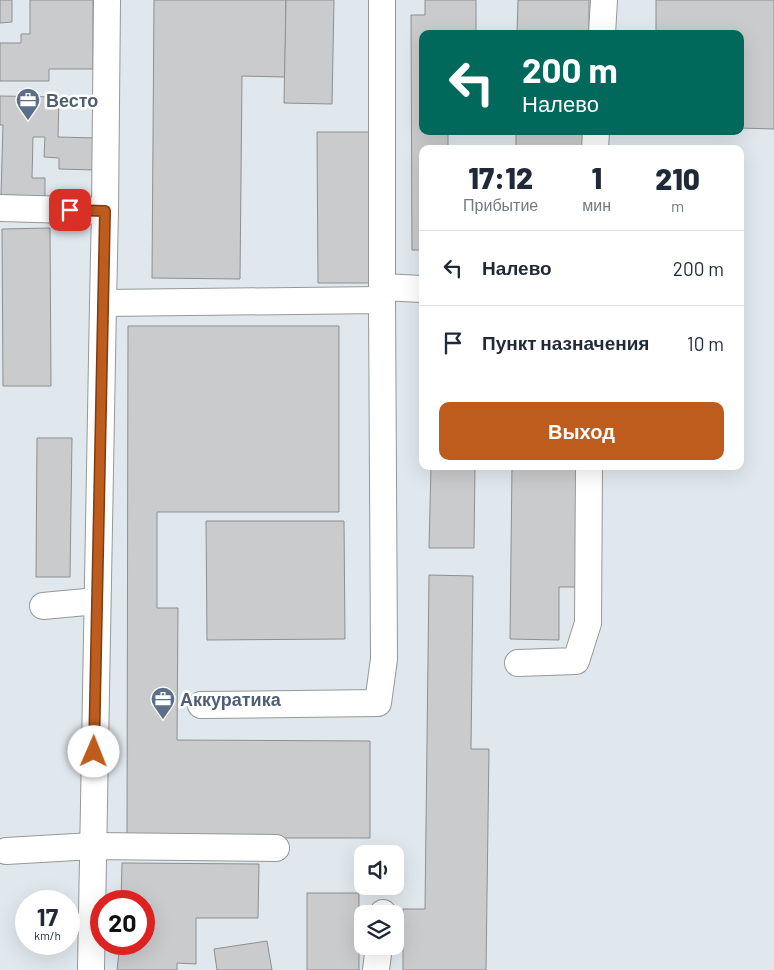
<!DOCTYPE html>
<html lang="ru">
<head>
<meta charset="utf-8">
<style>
	body { margin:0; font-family:Barlow,sans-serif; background:#f2f2f3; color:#1f2937; height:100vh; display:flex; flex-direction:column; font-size:19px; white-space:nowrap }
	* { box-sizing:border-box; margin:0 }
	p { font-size:16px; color:#747a83 }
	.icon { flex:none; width:28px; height:28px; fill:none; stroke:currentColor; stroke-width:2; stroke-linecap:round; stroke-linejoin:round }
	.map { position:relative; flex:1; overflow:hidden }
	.side { position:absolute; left:419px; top:145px; width:325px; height:325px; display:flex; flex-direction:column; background:#fff; border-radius:10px; box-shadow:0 5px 20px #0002 }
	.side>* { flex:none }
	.banner { position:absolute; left:419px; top:30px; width:325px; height:105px; border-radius:10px; box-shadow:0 5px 20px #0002; background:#00695c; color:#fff; overflow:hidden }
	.fabs { position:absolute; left:354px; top:845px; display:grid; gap:10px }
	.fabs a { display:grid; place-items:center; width:50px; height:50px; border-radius:10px; background:#fff; box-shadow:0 5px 20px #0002; font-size:25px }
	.speed { position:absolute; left:15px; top:890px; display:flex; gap:10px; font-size:25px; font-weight:700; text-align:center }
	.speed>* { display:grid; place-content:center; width:65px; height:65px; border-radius:50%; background:#fff; box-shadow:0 5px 20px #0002; line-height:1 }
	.speed small { font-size:12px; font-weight:400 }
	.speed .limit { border:8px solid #d22; background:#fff; color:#111 }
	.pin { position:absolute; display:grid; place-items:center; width:42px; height:42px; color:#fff; margin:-21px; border-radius:10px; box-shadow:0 2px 8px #0006 }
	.me { position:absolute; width:55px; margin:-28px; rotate:1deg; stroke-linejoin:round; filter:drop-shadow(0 0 4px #0008) }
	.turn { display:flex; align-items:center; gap:18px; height:105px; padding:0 20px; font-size:22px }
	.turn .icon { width:65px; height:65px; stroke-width:2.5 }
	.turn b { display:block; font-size:35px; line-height:42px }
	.eta { display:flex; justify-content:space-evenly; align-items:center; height:85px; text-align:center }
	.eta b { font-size:30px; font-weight:800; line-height:35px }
	.button { display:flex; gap:10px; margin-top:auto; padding:10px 20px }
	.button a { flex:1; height:58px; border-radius:10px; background:#be5c1e; color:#fff; font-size:20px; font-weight:800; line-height:58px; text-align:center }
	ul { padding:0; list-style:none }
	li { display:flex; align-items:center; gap:15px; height:75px; padding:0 20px; border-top:1px solid #e0e1e3 }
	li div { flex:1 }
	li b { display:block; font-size:19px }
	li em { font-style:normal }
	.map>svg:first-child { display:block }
	.built { fill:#e0e8ee; fill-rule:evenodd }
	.building { fill:#cacbcc; stroke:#8e8f90 }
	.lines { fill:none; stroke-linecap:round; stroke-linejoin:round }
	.minor-casing { stroke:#969898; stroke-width:28 }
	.minor { stroke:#fff; stroke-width:26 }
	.route-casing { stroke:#7c3c14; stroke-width:12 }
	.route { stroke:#be5c1e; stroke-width:9 }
	.labels { text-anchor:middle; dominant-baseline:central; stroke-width:5; stroke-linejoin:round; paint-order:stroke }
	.service-label { font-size:18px; font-weight:bold; fill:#4e5e75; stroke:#fff; text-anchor:start }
</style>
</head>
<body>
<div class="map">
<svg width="774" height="970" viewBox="0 0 774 970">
	<rect width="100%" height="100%" fill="#f3f4f5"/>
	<path class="built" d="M 0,0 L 774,0 L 774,970 L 0,970 ZM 422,34 L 740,34 L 740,131 L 422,131 ZM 422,149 L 740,149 L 740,466 L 422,466 ZM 362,854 L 395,854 L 395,886 L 362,886 ZM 26,901 L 69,901 L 69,944 L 26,944 ZM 101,901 L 144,901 L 144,944 L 101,944 ZM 362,914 L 395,914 L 395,946 L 362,946 Z"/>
	<g class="building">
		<path d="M 0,0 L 12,0 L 12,22 L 0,23 Z"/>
		<path d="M 30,0 L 93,0 L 93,69 L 49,69 L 49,81 L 0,81 L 0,43 L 21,43 L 21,34 L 30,34 Z"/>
		<path d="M 154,0 L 286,0 L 285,77 L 242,76 L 240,279 L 152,278 Z"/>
		<path d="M 286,0 L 334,0 L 332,104 L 284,103 Z"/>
		<path d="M 425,0 L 476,0 L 476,34 L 422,34 L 422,131 L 448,131 L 448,149 L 422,149 L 422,250 L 412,250 L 411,15 L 425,15 Z"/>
		<path d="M 518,0 L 589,0 L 589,34 L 517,34 Z"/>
		<path d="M 656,0 L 774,0 L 774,129 L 740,128 L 740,34 L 656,34 Z"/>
		<path d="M 0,96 L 59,97 L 58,137 L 96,138 L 95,170 L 59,169 L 59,158 L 44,157 L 45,137 L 33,137 L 32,178 L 45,178 L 45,196 L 1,195 L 3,125 L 0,125 Z"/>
		<rect x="516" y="131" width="71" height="18"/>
		<path d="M 317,132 L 370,132 L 370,283 L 318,283 Z"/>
		<path d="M 50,228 L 51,386 L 3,386 L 2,229 Z"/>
		<path d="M 128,326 L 339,326 L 339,512 L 157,512 L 157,608 L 178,608 L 177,740 L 370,741 L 370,838 L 127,838 Z"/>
		<path d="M 37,438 L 72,438 L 70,577 L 36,577 Z"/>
		<path d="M 431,466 L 475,466 L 474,548 L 429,548 Z"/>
		<path d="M 512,466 L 580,466 L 579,587 L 559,587 L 559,640 L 510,639 Z"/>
		<path d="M 206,521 L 344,521 L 345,639 L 207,640 Z"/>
		<path d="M 429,575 L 473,576 L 471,749 L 489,749 L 486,970 L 403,970 L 403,909 L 425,909 Z"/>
		<path d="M 122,863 L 259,864 L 258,918 L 196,918 L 196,964 L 177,963 L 177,970 L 117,970 L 120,944 L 144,944 L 144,901 L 121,901 Z"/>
		<rect x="307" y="893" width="52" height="77"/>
		<path d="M 267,941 L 272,970 L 217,970 L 214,949 Z"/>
	</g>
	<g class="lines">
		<defs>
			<g id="minor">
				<path d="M 382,0 L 382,300"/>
				<path d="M 602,34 L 604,0"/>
				<path d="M 595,149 L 596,131"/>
				<path d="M 0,208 L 105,211 L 103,303 L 382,300 L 384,659 L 378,703 L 201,705"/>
				<path d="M 105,211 L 107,0"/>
				<path d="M 382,287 L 422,289"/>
				<path d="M 43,606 L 97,601"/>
				<path d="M 518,663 L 576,661 L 588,623 L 589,466"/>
				<path d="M 6,851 L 93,846 L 276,848"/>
				<path d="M 383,914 L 383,913"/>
				<path d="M 91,970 L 103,303"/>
				<path d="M 376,970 L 379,946"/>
			</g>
		</defs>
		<use href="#minor" class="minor-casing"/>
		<use href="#minor" class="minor"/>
	</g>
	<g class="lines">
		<defs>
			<path id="route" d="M 70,210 L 105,211 L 94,752"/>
		</defs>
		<use href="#route" class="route-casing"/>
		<use href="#route" class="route"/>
	</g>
	<defs>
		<symbol id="office-pin" viewBox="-11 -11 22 30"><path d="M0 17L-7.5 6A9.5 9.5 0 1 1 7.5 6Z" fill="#5c6f8a" stroke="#fff"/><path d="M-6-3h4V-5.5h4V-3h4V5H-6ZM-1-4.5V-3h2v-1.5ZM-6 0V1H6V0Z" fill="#fff"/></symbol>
	</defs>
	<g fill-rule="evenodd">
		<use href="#office-pin" x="14" y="86" width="28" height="38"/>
		<use href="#office-pin" x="149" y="685" width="28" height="38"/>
	</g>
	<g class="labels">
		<g class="service-label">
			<text x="46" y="100">Весто</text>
			<text x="180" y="699">Аккуратика</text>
		</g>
	</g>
</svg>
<div class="fabs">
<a><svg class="icon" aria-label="sound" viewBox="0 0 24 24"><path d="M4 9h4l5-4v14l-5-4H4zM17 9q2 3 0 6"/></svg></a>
<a><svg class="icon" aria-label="layers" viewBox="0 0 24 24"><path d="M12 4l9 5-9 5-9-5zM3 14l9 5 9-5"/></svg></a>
</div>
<div class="speed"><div>17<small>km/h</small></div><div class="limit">20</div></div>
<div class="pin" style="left:70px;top:210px;background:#d93025"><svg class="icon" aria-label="arrive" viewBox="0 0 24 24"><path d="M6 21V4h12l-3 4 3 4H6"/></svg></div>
<svg class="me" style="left:94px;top:752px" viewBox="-20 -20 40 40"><circle r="19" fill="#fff"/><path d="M0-13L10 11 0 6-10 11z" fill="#be5c1e"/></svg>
<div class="banner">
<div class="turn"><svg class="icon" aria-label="left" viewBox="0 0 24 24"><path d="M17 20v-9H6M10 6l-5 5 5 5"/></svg><div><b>200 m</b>Налево</div></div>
</div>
<section class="side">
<div class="eta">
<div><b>17:12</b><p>Прибытие</p></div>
<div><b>1</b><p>мин</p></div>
<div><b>210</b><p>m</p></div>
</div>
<ul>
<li><svg class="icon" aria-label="left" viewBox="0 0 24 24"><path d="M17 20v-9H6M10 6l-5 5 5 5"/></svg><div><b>Налево</b></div><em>200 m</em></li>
<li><svg class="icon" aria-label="arrive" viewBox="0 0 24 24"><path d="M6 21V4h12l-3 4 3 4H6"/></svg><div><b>Пункт назначения</b></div><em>10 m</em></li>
</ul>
<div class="button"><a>Выход</a></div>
</section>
</div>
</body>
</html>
